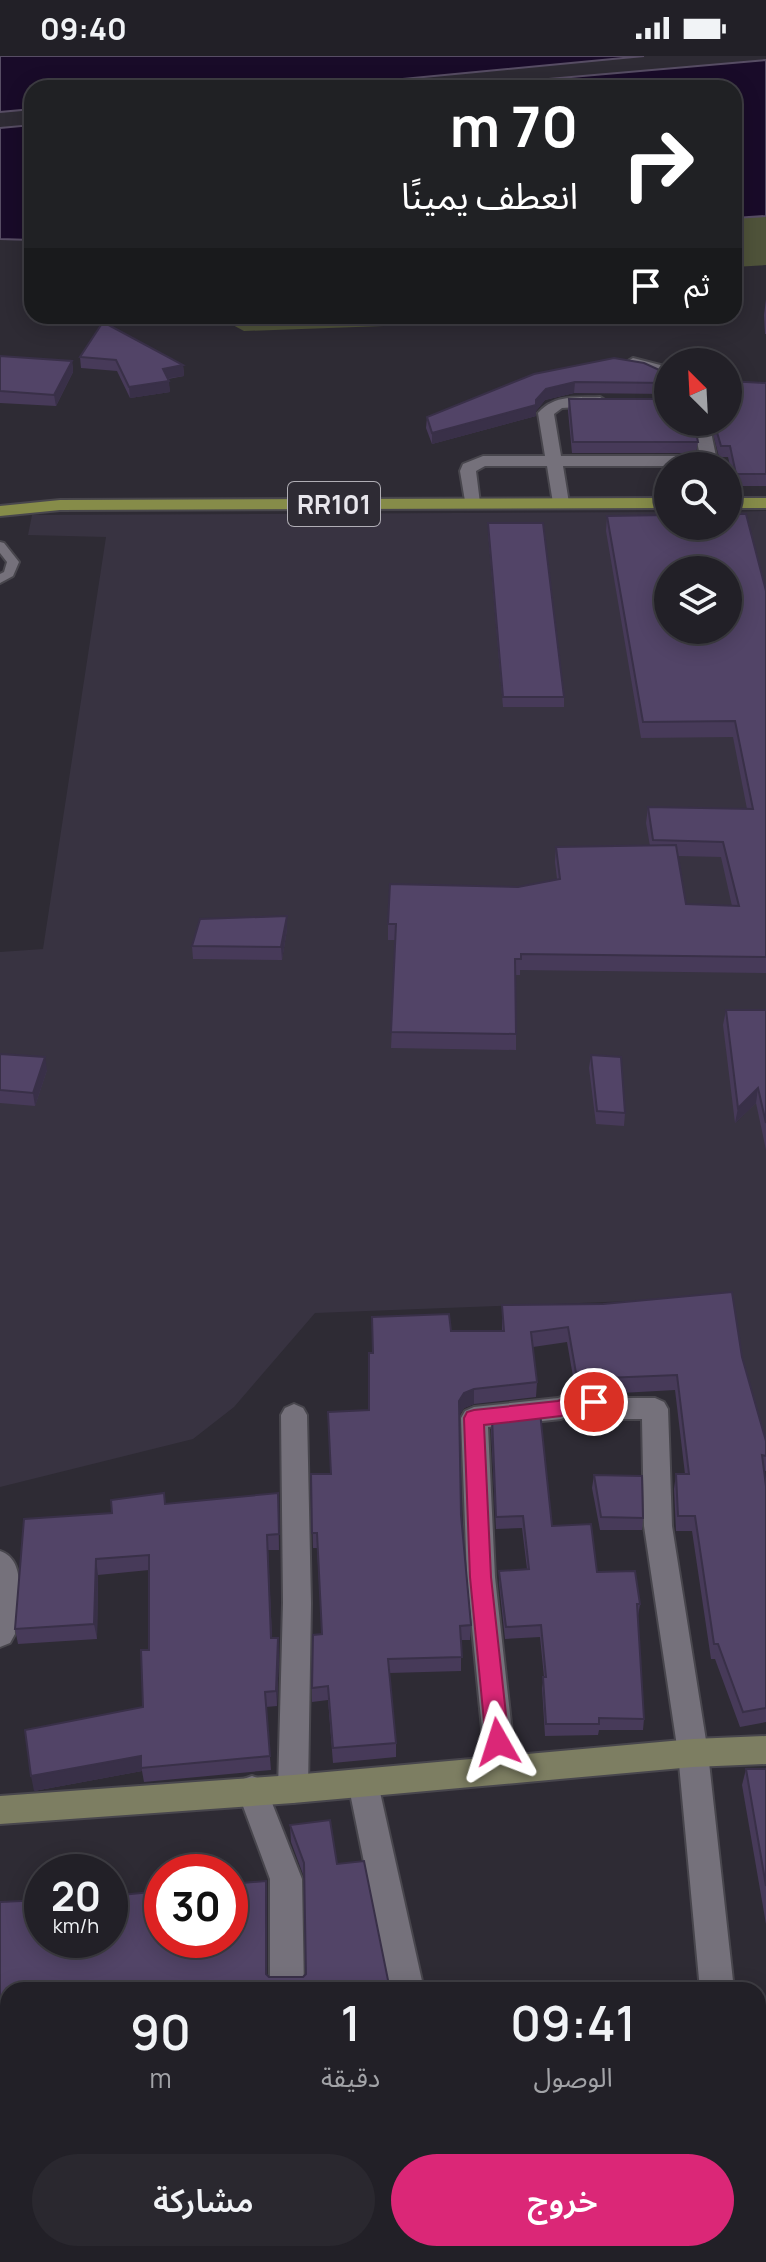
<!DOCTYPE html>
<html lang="ar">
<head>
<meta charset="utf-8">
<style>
	body { margin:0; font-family:Manrope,"Noto Sans Arabic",sans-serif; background:#2a282f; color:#f1f3f6; direction:rtl; height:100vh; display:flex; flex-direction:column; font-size:30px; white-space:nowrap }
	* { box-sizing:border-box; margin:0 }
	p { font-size:26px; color:#a2a3a7 }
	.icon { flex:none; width:44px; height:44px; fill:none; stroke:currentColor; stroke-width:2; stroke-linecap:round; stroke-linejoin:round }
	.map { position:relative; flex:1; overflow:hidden; direction:ltr }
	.sheet { position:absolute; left:0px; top:1926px; width:766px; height:280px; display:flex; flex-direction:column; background:#222027; border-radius:24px 24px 0 0; box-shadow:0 4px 20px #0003,0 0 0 2px #3f3e44; direction:rtl }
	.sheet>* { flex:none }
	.top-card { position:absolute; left:24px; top:24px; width:718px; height:244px; border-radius:24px; box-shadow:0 4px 20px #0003,0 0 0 2px #3f3e44; direction:rtl; background:#202124; color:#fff; overflow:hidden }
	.needle { width:52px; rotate:336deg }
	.tools { position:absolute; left:654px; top:292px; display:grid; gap:16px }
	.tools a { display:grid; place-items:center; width:88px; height:88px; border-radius:50%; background:#222027; box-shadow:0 4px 20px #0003,0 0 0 2px #3f3e44; font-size:40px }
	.speed { position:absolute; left:24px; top:1798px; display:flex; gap:16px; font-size:40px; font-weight:700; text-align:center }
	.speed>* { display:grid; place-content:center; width:104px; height:104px; border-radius:50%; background:#222027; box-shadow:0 4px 20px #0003,0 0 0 2px #3f3e44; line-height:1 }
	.speed small { font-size:20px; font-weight:400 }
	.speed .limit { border:12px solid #d22; background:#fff; color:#111 }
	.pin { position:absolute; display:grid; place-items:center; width:68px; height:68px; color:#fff; margin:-34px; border:4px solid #fff; border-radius:50%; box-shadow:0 2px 8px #0007 }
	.me { position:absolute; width:88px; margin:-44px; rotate:354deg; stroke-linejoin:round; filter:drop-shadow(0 0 6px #0008) }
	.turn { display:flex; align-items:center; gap:28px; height:168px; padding:0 32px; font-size:36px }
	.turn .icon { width:104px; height:104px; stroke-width:2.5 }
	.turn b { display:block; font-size:56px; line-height:68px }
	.then { display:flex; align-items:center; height:76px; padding:0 32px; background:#0003; gap:16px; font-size:30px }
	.eta { display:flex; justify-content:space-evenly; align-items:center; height:136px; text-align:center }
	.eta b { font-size:48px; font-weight:600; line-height:56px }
	.primary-button { display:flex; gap:16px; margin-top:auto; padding:16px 32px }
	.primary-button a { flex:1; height:92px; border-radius:48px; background:#db2777; color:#fff; font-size:32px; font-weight:600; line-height:92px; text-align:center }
	.primary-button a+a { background:#2a282f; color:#f1f3f6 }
	.status { display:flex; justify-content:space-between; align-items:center; height:56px; padding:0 40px; background:#222027; direction:ltr }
	.status svg { height:22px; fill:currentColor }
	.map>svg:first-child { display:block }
	.built { fill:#383341; fill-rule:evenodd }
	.green { fill:#4f533a }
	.water { fill:#190b29; stroke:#574d64; stroke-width:2 }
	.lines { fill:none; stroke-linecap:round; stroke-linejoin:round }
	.lane-casing { stroke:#48464d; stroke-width:4 }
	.street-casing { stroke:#48464d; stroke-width:4 }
	.secondary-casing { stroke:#48464d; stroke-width:4 }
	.primary-casing { stroke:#48464d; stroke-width:4 }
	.lane { fill:#75717b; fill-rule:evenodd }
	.street { fill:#75717b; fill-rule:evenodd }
	.secondary { fill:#7d7e62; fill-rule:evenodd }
	.primary { fill:#868c49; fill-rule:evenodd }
	.wall { fill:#473a59; fill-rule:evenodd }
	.shaded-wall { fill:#393048 }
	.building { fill:#524467; stroke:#393048; stroke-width:2; fill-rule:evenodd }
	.route { fill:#db2777; stroke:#8e194d; stroke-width:2 }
	.labels { text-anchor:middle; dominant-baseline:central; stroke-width:6; stroke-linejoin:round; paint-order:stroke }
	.shield { fill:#2e2b34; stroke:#b0aeb5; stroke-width:2 }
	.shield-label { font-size:26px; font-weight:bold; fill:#e8e6ec }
</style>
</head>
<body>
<div class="status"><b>09:40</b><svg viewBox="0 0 49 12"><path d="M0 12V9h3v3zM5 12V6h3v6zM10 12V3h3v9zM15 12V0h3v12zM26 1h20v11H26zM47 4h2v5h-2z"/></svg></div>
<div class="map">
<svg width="766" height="2206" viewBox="0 0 766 2206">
	<rect width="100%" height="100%" fill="#2e2b34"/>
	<path class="built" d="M 766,455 L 766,1384 L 722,1383 L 684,1243 L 315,1257 L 234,1351 L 193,1383 L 0,1431 L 0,896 L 43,893 L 106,481 L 28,479 L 32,459 L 668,456 L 668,470 L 728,470 L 728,456 ZM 668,514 L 728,514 L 728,574 L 668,574 Z"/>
	<g class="green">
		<path d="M 766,160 L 766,209 L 734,211 L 734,162 Z"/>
		<path d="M 216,260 L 462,260 L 411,269 L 244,275 Z"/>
	</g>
	<g class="water">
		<path d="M 0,0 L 644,0 L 308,32 L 32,32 L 32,53 L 0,56 Z"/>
		<path d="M 766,4 L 766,160 L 734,162 L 734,32 L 445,32 Z"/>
		<path d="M 32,69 L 32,184 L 0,183 L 0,72 Z"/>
	</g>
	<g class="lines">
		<defs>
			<path id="lane" d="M 0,486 L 4,487 L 19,506 L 13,520 L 0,527 L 0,518 L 4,516 L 7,506 L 0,497 Z"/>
			<g id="street">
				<path d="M 633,302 L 668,311 L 668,321 L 628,310 L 625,307 Z"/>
				<path d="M 600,341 L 608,346 L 606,349 L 562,352 L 554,358 L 561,400 L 700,400 L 693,366 L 709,366 L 718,410 L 563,410 L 569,447 L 561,452 L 553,447 L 547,410 L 485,410 L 476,415 L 480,447 L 478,451 L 466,451 L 460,415 L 463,408 L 483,400 L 545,400 L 538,357 C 555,338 576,342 600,341 Z"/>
				<path d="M 582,1333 L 606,1342 L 655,1342 L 664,1346 L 668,1353 L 672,1470 L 708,1697 L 734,1934 L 700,1934 L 678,1697 L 644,1470 L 642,1363 L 604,1363 L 582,1354 L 561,1363 L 488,1371 L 495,1521 L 516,1713 L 512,1723 L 501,1727 L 490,1723 L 486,1713 L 467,1521 L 461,1362 L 465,1355 L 474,1351 L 558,1342 Z"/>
				<path d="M 294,1348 L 303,1352 L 307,1359 L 311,1547 L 308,1733 L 304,1743 L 293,1747 L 282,1743 L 278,1733 L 283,1547 L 281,1359 L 285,1352 Z"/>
				<path d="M 0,1495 C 30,1505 16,1552 15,1578 L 10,1587 L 0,1591 Z"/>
				<path d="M 363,1713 L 374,1717 L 378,1727 L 424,1934 L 390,1934 L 348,1727 L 352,1717 Z"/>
				<path d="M 252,1720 L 263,1724 L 302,1823 L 304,1934 L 270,1934 L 270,1823 L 237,1734 L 241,1724 Z"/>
				<path d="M 758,2019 L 766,2020 L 766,2054 L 758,2053 Z"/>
				<path d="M 8,2159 L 8,2195 L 0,2196 L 0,2160 Z"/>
				<path d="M 336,2198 L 376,2198 L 373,2206 L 333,2206 Z"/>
			</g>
			<path id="secondary" d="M 766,1680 L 766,1708 L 693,1711 L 293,1747 L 0,1768 L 0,1740 L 293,1719 L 693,1683 Z"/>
			<g id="primary">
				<path d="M 668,442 L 668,452 L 60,454 L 0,460 L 0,450 L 60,444 Z"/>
				<rect x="728" y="442" width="38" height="10"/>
			</g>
		</defs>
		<use href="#lane" class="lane-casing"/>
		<use href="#street" class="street-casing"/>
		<use href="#secondary" class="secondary-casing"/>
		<use href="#primary" class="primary-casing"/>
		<use href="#lane" class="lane"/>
		<use href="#street" class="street"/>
		<use href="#secondary" class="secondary"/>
		<use href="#primary" class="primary"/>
	</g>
	<g class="wall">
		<path d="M 766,243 L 766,278 L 765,278 L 764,259 Z"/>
		<path d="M 0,300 L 72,305 L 73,316 L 56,350 L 0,347 Z"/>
		<path d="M 80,301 L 183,309 L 184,320 L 168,323 L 170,336 L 130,342 L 117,315 L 81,312 Z"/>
		<path d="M 534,318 L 668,318 L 668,338 L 574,337 L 545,344 L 536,355 L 536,360 L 432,388 L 426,372 L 427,361 Z"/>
		<path d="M 766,327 L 766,430 L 735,430 L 728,401 L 719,401 L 710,366 L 728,366 Z"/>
		<path d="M 569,343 L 698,386 L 696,397 L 572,397 L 568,355 Z"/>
		<path d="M 607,460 L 766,535 L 766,917 L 520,914 L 520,919 L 515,919 L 516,978 L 516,994 L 391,992 L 396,884 L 388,884 L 388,868 L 518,831 L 557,823 L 555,806 L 556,791 L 650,790 L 646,767 L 648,751 L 747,753 L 733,681 L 641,682 L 606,475 ZM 678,800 L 721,801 L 732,850 L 686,848 Z"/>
		<path d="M 488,467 L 564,641 L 564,651 L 503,651 L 488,476 Z"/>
		<path d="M 287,860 L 287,873 L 282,904 L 193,903 L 192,890 Z"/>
		<path d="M 726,954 L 766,954 L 766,1094 L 756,1047 L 735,1067 L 723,969 Z"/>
		<path d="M 0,998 L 47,1014 L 35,1050 L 0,1047 Z"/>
		<path d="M 591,999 L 625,1057 L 624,1070 L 596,1068 L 589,1012 Z"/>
		<path d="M 502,1249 L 742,1301 L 766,1385 L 766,1415 L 764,1415 L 766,1430 L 766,1666 L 740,1671 L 715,1603 L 711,1603 L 692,1475 L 676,1475 L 674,1433 L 676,1418 L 685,1418 L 675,1334 L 603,1338 L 583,1330 L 575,1332 L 567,1286 L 533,1291 L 537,1326 L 536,1341 L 474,1348 L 464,1352 L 459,1359 L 461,1459 L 471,1569 L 470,1584 L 461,1584 L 461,1615 L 389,1617 L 396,1687 L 396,1701 L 333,1707 L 328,1644 L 312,1646 L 312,1632 L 322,1578 L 317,1492 L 313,1492 L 311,1418 L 331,1418 L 369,1354 L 373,1297 L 372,1261 L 451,1275 L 502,1275 Z"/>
		<path d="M 492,1361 L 552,1470 L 597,1516 L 640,1548 L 638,1560 L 644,1663 L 643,1674 L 599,1674 L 598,1679 L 545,1680 L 542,1632 L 544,1621 L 540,1581 L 505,1583 L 499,1527 L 499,1515 L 527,1513 L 522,1472 L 496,1473 L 491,1374 Z"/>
		<path d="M 594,1419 L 643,1462 L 642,1474 L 600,1474 L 592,1432 Z"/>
		<path d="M 278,1437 L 279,1494 L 268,1494 L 272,1582 L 279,1597 L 277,1650 L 266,1651 L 271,1714 L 144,1726 L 142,1715 L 34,1735 L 143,1651 L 149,1594 L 149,1514 L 98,1519 L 97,1583 L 18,1588 L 15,1573 L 112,1457 L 165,1448 Z"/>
		<path d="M 746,1713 L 766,1713 L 766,1868 L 742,1729 Z"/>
		<path d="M 290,1769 L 337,1808 L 390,1934 L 8,1934 L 8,1979 L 0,1979 L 0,1846 L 42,1884 L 266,1825 L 267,1841 L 267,1920 L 269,1921 L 303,1921 L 306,1918 L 304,1821 L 291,1786 Z"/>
		<path d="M 8,2056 L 8,2147 L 0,2147 L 0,2057 Z"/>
	</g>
	<g class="shaded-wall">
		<path d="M 72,305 L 73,316 L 56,350 L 54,339 Z"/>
		<path d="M 183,309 L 184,320 L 163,323 L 163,313 Z"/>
		<path d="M 169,325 L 170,336 L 130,342 L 129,331 Z"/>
		<path d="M 575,326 L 574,337 L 545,344 L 536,355 L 536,360 L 432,388 L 432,377 L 536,344 L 546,333 Z"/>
		<path d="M 287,860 L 287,873 L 282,904 L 281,891 Z"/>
		<path d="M 45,1001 L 47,1014 L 35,1050 L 33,1037 Z"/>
		<path d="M 758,1032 L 756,1047 L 735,1067 L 738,1052 Z"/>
		<path d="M 585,1315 L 583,1330 L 575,1332 L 576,1317 Z"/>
		<path d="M 474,1333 L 474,1348 L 464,1352 L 458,1361 L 459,1345 L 464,1337 Z"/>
		<path d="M 96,1503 L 98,1519 L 97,1583 L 94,1568 Z"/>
		<path d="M 278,1582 L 279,1597 L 277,1650 L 276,1635 Z"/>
		<path d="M 141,1700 L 142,1715 L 34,1735 L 31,1720 Z"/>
		<path d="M 266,1825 L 267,1841 L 267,1934 L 266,1918 Z"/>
	</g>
	<g class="building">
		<path d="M 103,266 L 183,309 L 163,313 L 169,325 L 129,331 L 116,304 L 80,301 Z"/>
		<path d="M 0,300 L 72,305 L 54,339 L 0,335 Z"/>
		<path d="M 614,302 L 644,307 L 668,318 L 668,327 L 575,326 L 546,333 L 536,344 L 536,349 L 432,377 L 427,361 L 534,318 Z"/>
		<path d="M 728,325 L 766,327 L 766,418 L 736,418 L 730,390 L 721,390 L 714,366 L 728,366 Z"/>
		<path d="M 569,343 L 668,343 L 668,366 L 694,366 L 698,386 L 573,386 Z"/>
		<path d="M 728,458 L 746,458 L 766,535 L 766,901 L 521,898 L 521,903 L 515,903 L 516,978 L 391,976 L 396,868 L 388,868 L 390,828 L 518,831 L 560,823 L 556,791 L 676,789 L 686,848 L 739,850 L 723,786 L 653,784 L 648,751 L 753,753 L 735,665 L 643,666 L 607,460 L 668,459 L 668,470 L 728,470 ZM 668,514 L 728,514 L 728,574 L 668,574 Z"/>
		<path d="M 488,467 L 543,467 L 564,641 L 503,641 Z"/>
		<path d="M 287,860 L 281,891 L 192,890 L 200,863 Z"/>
		<path d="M 726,954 L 766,954 L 766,1067 L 758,1032 L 738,1052 Z"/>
		<path d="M 0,998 L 45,1001 L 33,1037 L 0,1034 Z"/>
		<path d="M 591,999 L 621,1001 L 625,1057 L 597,1055 Z"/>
		<path d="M 732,1236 L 742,1301 L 766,1385 L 766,1400 L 762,1399 L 766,1430 L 766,1652 L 743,1656 L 718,1588 L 714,1588 L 695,1460 L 678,1460 L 676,1418 L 689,1418 L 677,1319 L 605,1322 L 585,1315 L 576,1317 L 568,1271 L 531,1276 L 537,1326 L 474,1333 L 464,1337 L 459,1345 L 461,1459 L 471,1569 L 460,1570 L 462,1601 L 388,1603 L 396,1687 L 333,1692 L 328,1630 L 312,1632 L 313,1579 L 322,1578 L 317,1477 L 312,1477 L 311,1418 L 331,1418 L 328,1356 L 369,1354 L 369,1297 L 373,1297 L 372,1261 L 449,1258 L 451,1275 L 504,1275 L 502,1249 L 603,1248 Z"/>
		<path d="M 540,1356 L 552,1470 L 591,1468 L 597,1516 L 635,1515 L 640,1548 L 637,1548 L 644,1663 L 599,1662 L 599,1668 L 546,1668 L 543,1621 L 546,1621 L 541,1569 L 506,1571 L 499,1515 L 529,1513 L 523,1460 L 496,1461 L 492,1361 Z"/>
		<path d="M 594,1419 L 642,1420 L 643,1462 L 601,1461 Z"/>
		<path d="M 164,1437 L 165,1448 L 278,1437 L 279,1478 L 267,1479 L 271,1582 L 278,1582 L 276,1635 L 265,1636 L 270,1700 L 141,1712 L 141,1700 L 31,1720 L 25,1674 L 143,1651 L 141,1594 L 149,1594 L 149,1499 L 96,1503 L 94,1568 L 15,1573 L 24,1463 L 112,1457 L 111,1444 Z"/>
		<path d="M 746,1713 L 766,1713 L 766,1830 Z"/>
		<path d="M 330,1764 L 337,1808 L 364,1805 L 390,1934 L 291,1934 L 291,1931 L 263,1934 L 8,1934 L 8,1963 L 0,1964 L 0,1846 L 42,1844 L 42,1884 L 110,1884 L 110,1840 L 162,1835 L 162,1884 L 230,1884 L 230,1828 L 266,1825 L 266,1918 L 269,1921 L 303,1921 L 306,1918 L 304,1807 L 290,1769 Z"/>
		<path d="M 8,2056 L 8,2136 L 0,2137 L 0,2057 Z"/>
	</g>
	<path class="route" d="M 582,1335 L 601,1340 L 604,1346 L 601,1351 L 583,1351 L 561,1360 L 484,1369 L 491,1521 L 509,1686 L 506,1693 L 498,1696 L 489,1693 L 486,1686 L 470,1521 L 464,1362 L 467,1356 L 474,1354 L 558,1345 Z"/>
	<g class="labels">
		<rect class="shield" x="288" y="426" width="92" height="44" rx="6"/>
		<g class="shield-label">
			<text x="334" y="448">RR101</text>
		</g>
	</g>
</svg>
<div class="tools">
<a><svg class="needle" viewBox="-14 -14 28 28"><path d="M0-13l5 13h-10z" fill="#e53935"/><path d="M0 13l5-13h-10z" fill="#a2a3a7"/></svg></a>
<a><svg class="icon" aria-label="search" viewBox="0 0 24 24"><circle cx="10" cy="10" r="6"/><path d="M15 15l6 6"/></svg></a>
<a><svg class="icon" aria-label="layers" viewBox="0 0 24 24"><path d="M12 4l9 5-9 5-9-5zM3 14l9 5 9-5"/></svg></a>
</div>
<div class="speed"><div>20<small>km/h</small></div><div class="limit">30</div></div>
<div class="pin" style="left:594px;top:1346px;background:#d93025"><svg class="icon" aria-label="arrive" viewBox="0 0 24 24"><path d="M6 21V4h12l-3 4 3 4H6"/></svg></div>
<svg class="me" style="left:498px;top:1686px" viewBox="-20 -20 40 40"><path d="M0-17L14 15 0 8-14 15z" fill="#db2777" stroke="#fff" stroke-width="4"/></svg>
<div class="top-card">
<div class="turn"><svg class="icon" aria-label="right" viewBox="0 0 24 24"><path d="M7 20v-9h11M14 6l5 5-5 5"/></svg><div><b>70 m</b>انعطف يمينًا</div></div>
<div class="then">ثم<svg class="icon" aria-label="arrive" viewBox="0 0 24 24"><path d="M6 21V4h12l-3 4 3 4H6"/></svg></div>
</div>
<section class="sheet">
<div class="eta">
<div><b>09:41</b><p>الوصول</p></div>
<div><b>1</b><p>دقيقة</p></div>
<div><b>90</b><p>m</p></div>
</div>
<div class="primary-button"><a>خروج</a><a>مشاركة</a></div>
</section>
</div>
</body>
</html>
